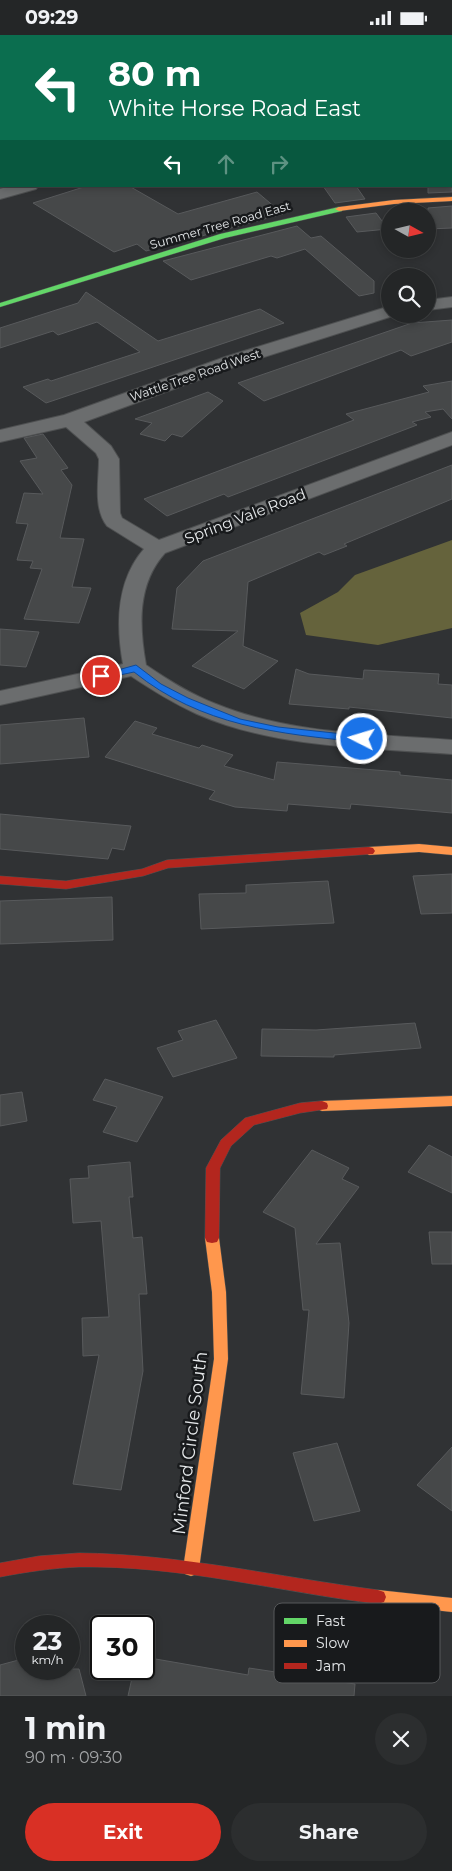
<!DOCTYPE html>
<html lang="en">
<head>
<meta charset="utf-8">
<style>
	body { margin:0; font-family:Montserrat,sans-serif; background:#2c2e2f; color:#f1f3f6; height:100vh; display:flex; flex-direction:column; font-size:19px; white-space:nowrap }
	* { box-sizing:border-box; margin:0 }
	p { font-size:16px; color:#a3a5a7 }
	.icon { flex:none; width:28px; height:28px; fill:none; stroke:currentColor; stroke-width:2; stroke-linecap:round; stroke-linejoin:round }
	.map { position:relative; height:1661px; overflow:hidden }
	.drawer { display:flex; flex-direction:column; background:#242627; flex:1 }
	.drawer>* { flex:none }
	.hud { position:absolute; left:0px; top:0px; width:452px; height:152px; box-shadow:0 2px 8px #0003,0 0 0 1px #414344; background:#0b6e4f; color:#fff; overflow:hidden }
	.needle { width:32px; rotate:98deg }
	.tools { position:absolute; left:381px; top:168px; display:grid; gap:10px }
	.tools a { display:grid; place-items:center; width:55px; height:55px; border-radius:50%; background:#242627; box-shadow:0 2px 8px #0003,0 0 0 1px #414344; font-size:25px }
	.speed { position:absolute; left:15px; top:1580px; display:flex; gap:10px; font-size:25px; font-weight:700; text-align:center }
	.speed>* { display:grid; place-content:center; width:65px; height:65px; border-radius:50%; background:#242627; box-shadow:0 2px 8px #0003,0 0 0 1px #414344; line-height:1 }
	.speed small { font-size:12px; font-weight:400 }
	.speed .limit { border:2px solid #111; border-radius:8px; background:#fff; color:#111 }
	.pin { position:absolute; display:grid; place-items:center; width:42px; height:42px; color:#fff; margin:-21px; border:2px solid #fff; border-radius:50%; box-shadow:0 1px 5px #0007 }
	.me { position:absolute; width:55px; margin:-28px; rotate:275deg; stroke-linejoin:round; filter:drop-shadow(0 0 4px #0008) }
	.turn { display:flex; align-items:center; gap:18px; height:105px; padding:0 25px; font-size:22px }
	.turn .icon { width:65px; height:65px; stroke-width:2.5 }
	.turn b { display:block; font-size:35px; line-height:42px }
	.lanes { display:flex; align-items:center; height:48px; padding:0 25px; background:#0003; justify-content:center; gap:25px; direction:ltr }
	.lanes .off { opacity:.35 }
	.round { display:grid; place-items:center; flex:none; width:52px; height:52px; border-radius:26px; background:#2c2e2f }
	.head { display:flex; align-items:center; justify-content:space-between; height:85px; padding:0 25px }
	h1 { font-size:30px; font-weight:700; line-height:38px }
	.cta { display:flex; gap:10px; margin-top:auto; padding:10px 25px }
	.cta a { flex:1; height:58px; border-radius:30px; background:#d93025; color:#fff; font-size:20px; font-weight:700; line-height:58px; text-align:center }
	.cta a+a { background:#2c2e2f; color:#f1f3f6 }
	.status { display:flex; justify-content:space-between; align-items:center; height:35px; padding:0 25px; background:#242627; direction:ltr }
	.status svg { height:14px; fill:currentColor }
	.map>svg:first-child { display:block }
	.water { fill:#65633c }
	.building { fill:#464849; stroke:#585a5c }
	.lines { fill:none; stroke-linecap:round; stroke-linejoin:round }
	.street-casing { stroke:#4e5051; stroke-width:2 }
	.fast-casing { stroke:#4e5051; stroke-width:1 }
	.slow-casing { stroke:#4e5051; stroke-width:1 }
	.jam-casing { stroke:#4e5051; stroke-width:1 }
	.street { fill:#6b6d6e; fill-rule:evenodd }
	.fast { fill:#63d668; fill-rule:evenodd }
	.slow { fill:#ff974d; fill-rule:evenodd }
	.jam { fill:#b3261e; fill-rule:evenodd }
	.route { fill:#1a73e8; stroke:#114b97 }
	.labels { text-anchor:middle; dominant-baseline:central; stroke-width:5; stroke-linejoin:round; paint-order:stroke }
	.far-street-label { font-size:12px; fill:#e5e8ea; stroke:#181a1c }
	.street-label { font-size:15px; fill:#e5e8ea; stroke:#181a1c }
	.near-street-label { font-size:18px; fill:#e5e8ea; stroke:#181a1c }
	.key { fill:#181a1c; stroke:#56585a; stroke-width:1 }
	.key-label { font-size:14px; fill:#e5e8ea }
</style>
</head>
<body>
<div class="status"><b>09:29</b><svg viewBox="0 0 49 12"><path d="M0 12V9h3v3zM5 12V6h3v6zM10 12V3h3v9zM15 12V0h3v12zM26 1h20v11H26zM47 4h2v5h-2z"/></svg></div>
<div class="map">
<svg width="452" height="1661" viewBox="0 0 452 1661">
	<rect width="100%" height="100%" fill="#303234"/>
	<path class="water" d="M 452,505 L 452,593 L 378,610 L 306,600 L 300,578 L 338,557 L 355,540 Z"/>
	<g class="building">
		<path d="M 87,151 L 129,151 L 178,179 L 257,157 L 283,179 L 146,216 L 137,209 L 114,217 L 33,168 Z"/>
		<path d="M 323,151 L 356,151 L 365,164 L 335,168 Z"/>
		<path d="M 428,151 L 452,151 L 452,157 L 428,158 Z"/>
		<path d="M 452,171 L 452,193 L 428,194 L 428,173 Z"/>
		<path d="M 376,178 L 388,194 L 357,197 L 346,182 Z"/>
		<path d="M 297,191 L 311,203 L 321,201 L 374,246 L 374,258 L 359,261 L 305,214 L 277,223 L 271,221 L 191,245 L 163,226 Z"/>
		<path d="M 86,257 L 158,306 L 260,274 L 284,288 L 46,368 L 23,352 L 48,344 L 51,346 L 140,317 L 97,287 L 58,300 L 53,296 L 0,313 L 0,293 L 78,268 Z"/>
		<path d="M 452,285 L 452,307 L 411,321 L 401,315 L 264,366 L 238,348 L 412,288 Z"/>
		<path d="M 452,346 L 452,384 L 443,374 L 425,377 L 431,382 L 412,387 L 417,390 L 228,462 L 224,459 L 167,481 L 144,464 L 354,385 L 346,379 L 429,357 L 423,351 Z"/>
		<path d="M 208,357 L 223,366 L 182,402 L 172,399 L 165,406 L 140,399 L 152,388 L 135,384 Z"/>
		<path d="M 43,399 L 68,433 L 61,435 L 72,450 L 60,503 L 84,504 L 72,552 L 91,553 L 79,588 L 24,584 L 42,534 L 30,533 L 33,526 L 17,525 L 28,489 L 16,488 L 24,458 L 43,459 L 20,426 L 37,423 L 24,403 Z"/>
		<path d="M 452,430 L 452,464 L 344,509 L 347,511 L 324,520 L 319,517 L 248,547 L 243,611 L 278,626 L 244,654 L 192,631 L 238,596 L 172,594 L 177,553 L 203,526 Z"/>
		<path d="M 0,594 L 39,597 L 26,632 L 0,630 Z"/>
		<path d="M 296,634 L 309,639 L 363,644 L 364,635 L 439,639 L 438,649 L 452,650 L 452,683 L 349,672 L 349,674 L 289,669 Z"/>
		<path d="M 84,683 L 89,722 L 0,729 L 0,690 Z"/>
		<path d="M 135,686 L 157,693 L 152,699 L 199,713 L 202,710 L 233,720 L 224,731 L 274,745 L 277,727 L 400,737 L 400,740 L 452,745 L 452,778 L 351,769 L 350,774 L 288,769 L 287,776 L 235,772 L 209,764 L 215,756 L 105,722 Z"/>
		<path d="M 0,779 L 131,791 L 124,815 L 112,813 L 108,824 L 0,814 Z"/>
		<path d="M 452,839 L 452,878 L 421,879 L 413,841 Z"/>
		<path d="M 328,846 L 334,888 L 201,894 L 199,859 L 246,858 L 246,850 Z"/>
		<path d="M 112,862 L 113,905 L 0,909 L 0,866 Z"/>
		<path d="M 216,985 L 237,1023 L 173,1042 L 157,1013 L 183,1005 L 178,996 Z"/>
		<path d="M 415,988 L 421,1013 L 334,1020 L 334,1022 L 261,1021 L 262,994 L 316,995 Z"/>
		<path d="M 105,1044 L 163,1062 L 137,1107 L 103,1097 L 117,1072 L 93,1065 Z"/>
		<path d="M 22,1057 L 27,1086 L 0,1091 L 0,1060 Z"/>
		<path d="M 429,1110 L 452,1122 L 452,1158 L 408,1137 Z"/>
		<path d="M 312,1115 L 349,1133 L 342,1144 L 359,1152 L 316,1209 L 340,1208 L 349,1288 L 344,1363 L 301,1359 L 309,1275 L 303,1275 L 295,1193 L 263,1177 Z"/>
		<path d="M 130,1127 L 133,1162 L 129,1162 L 133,1203 L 142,1202 L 147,1259 L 139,1259 L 143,1336 L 121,1455 L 73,1449 L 99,1320 L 83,1321 L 82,1283 L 109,1282 L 101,1186 L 73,1188 L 70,1144 L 89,1143 L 88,1131 Z"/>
		<path d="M 429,1197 L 452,1197 L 452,1229 L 432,1229 Z"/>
		<path d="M 337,1408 L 360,1476 L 314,1486 L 293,1418 Z"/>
		<path d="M 452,1412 L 452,1476 L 417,1450 Z"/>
		<path d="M 144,1622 L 248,1640 L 249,1633 L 355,1649 L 354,1661 L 128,1661 L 134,1634 L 144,1634 Z"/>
		<path d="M 26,1623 L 26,1634 L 79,1634 L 86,1661 L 0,1661 L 0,1630 Z"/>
	</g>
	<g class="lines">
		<defs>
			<g id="street">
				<rect x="451" y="6" width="1" height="8"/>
				<rect x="0" y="64" width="1" height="8"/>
				<rect x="451" y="75" width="1" height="10"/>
				<path d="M 10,151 L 38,151 L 36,154 L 0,164 L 0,154 Z"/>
				<path d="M 452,262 L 452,272 L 428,275 L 428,265 Z"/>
				<path d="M 390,271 L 390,279 L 396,280 L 239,330 L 84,387 L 111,411 L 119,424 L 120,478 L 122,483 L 159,505 L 452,397 L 452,410 L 165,518 C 137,549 139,591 146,630 C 168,645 190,659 216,669 C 289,699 374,699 452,705 L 452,719 C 368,713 275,713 197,679 C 173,668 152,655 131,641 L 0,670 L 0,656 L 123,629 C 116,590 116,546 144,514 L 107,491 C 93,473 99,446 99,424 L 96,418 L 66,392 L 0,407 L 0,395 L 64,380 L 225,322 Z"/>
			</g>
			<path id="fast" d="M 339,172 L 343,174 L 342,176 L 225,203 L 0,272 L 0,268 L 220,199 Z"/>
			<g id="slow">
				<path d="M 452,162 L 452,166 L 394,169 L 339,176 L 335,174 L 339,172 L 394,165 Z"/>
				<path d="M 419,809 L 452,812 L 452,820 L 419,817 L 369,820 L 363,816 L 369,812 Z"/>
				<path d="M 452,1061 L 452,1071 L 322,1076 L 317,1074 L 316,1071 L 317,1068 L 322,1066 Z"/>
				<path d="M 212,1198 L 217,1199 L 219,1203 L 226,1257 L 228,1324 L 199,1534 L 197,1539 L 191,1541 L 185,1539 L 183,1534 L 214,1324 L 212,1257 L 205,1203 L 207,1199 Z"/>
				<path d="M 378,1555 L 452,1563 L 452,1577 L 378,1569 L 372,1567 L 370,1562 L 372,1557 Z"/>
			</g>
			<g id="jam">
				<path d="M 369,812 L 373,813 L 375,816 L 373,819 L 168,833 L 143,841 L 66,854 L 0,849 L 0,841 L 66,846 L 142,834 L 167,825 Z"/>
				<path d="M 322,1066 L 327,1068 L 328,1071 L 327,1074 L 300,1078 L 254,1090 L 231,1111 L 220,1133 L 219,1203 L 217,1207 L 212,1208 L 207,1207 L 205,1203 L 206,1133 L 221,1105 L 245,1083 L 300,1068 Z"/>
				<path d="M 79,1518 C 180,1519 278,1542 378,1555 L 384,1557 L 386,1562 L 384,1567 L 378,1569 C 279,1557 180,1530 79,1532 C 53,1533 26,1537 0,1542 L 0,1528 L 39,1521 Z"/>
			</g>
		</defs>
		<use href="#street" class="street-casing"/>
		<use href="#fast" class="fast-casing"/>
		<use href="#slow" class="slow-casing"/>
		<use href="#jam" class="jam-casing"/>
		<use href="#street" class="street"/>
		<use href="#fast" class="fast"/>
		<use href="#slow" class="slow"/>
		<use href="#jam" class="jam"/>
	</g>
	<path class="route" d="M 136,630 L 161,649 L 188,663 L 240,684 L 278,692 L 362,701 L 367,704 L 362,707 C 279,699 201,691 134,637 L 101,644 L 96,641 Z"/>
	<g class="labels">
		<g class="far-street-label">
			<text transform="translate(220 190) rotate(-16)">Summer Tree Road East</text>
			<text transform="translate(195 340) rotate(-19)">Wattle Tree Road West</text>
		</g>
		<g class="street-label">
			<text transform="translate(245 481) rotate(-21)">Spring Vale Road</text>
		</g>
		<g class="near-street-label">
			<text transform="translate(190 1408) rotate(-83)">Minford Circle South</text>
		</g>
	</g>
	<rect x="274" y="1568" width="166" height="80" rx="8" class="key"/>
	<rect x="284" y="1583" width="23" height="6" fill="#63d668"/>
	<rect x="284" y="1605" width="23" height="7" fill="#ff974d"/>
	<rect x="284" y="1628" width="23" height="6" fill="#b3261e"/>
	<g class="key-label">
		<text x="316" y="1591">Fast</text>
		<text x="316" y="1613">Slow</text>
		<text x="316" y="1636">Jam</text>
	</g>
</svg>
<div class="tools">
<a><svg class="needle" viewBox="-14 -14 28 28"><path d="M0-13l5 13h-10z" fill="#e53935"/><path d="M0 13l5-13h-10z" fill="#a3a5a7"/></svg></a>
<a><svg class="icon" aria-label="search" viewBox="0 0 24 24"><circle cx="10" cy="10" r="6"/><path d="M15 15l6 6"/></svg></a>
</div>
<div class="speed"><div>23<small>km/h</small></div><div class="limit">30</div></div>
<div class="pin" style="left:101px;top:641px;background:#d93025"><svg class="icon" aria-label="arrive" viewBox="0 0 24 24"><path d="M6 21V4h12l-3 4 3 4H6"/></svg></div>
<svg class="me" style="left:362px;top:704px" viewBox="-20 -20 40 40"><circle r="17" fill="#1a73e8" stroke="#fff" stroke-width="3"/><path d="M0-11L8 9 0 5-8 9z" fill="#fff"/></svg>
<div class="hud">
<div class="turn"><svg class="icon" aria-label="left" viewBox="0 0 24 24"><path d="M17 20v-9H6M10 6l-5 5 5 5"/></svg><div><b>80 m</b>White Horse Road East</div></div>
<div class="lanes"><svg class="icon" aria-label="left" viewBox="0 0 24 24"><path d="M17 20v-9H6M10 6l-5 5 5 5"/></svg><svg class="icon off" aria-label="ahead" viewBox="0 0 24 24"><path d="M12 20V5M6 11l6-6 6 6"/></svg><svg class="icon off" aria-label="right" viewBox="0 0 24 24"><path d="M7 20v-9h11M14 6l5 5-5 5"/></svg></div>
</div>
</div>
<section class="drawer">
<div class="head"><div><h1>1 min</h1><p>90 m · 09:30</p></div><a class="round"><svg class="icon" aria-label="close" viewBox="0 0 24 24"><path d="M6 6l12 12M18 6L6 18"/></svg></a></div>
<div class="cta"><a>Exit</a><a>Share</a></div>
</section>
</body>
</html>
